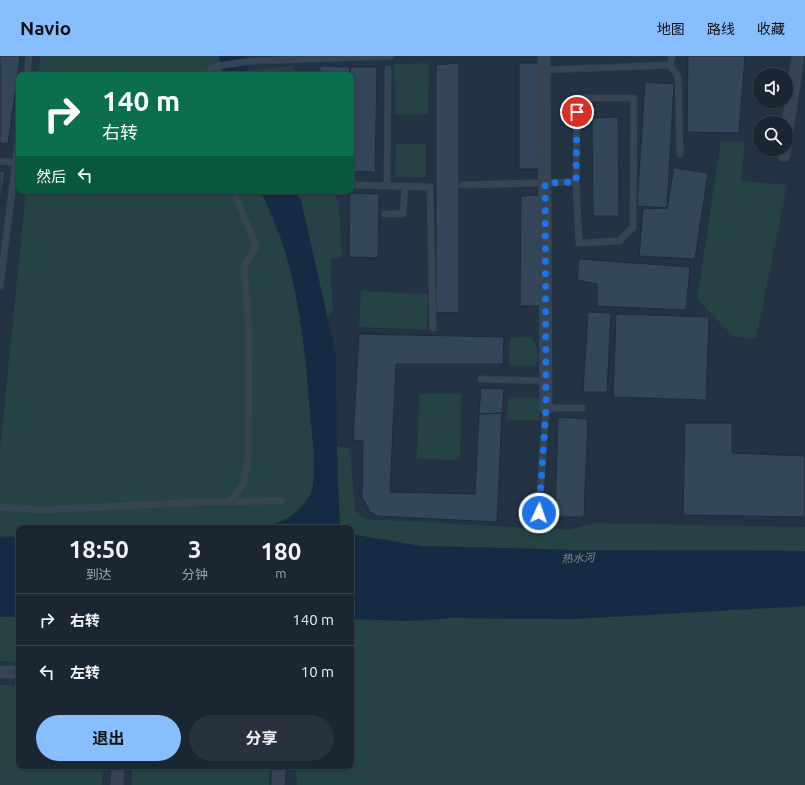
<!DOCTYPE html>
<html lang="zh">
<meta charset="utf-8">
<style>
:root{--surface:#1a2632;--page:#27323e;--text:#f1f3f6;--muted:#9fa5ac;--line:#38434d;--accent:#87beff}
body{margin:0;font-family:Ubuntu,"Noto Sans SC",sans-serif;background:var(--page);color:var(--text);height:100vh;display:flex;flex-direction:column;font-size:15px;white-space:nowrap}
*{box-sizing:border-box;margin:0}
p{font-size:13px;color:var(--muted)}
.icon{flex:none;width:22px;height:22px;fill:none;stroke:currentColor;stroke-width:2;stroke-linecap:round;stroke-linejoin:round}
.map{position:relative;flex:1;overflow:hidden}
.sheet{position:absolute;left:16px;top:469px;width:338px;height:244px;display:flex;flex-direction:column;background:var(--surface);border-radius:8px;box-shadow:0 1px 3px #0004,0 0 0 1px var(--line)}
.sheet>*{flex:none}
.guide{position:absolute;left:16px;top:16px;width:338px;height:122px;border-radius:8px;box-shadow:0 1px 3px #0004,0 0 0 1px var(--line);background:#0b6e4f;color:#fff;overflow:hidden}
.controls{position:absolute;left:753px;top:12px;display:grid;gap:8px}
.controls a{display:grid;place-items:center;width:40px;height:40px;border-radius:50%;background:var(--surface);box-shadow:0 1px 3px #0004,0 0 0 1px var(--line);font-size:20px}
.pin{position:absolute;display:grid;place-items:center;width:34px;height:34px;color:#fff;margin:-17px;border:2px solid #fff;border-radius:50%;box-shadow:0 1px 4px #0007}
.me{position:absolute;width:44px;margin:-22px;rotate:3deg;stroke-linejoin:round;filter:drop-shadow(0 0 3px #0008)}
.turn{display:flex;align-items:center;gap:14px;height:84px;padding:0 20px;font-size:18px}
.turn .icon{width:52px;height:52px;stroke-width:2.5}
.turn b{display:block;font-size:28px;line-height:34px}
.then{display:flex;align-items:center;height:38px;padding:0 20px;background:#0003;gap:8px;font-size:15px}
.eta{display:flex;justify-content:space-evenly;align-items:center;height:68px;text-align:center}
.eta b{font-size:24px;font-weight:700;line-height:28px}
.action{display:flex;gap:8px;margin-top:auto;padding:8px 20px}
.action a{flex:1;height:46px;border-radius:24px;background:var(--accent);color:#111;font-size:16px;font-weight:700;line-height:46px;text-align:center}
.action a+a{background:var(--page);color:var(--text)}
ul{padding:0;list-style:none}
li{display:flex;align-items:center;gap:12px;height:52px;padding:0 20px;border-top:1px solid var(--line)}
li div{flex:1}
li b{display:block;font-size:15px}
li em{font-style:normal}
header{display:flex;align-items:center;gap:24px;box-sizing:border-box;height:56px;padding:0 20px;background:var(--accent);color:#111}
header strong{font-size:19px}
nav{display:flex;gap:22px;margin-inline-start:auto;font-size:14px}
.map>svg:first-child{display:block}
</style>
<header>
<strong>Navio</strong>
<nav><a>地图</a><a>路线</a><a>收藏</a></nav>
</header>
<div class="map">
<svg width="805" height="729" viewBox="0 0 805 729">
<rect width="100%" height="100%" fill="#233343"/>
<path fill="#254344" d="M41 0H219L223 19H37Z
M429 7 428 58 395 59 394 8Z
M292 10 295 16 289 19H249L248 14Z
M721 85 745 86 741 125 787 129 756 283 734 281 697 243Z
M396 88H426V121L395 120Z
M26 135H261C275 167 287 198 295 232 302 260 321 417 311 437 310 440 306 444 304 446 290 464 282 466 261 472H19V480H0V393Z
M296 135H312L335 139 339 148 342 201 330 203 333 253 328 263 301 145Z
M361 235 428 238 427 274 359 271Z
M532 281C538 289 540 302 534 310L509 309 510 282Z
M419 338H462L460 404 417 403Z
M508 341 540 342V364H507Z
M337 390 350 393 355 454 365 463 568 474 594 467 805 471V495L573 494 421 490 353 480 351 478V472L340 471Z
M805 550V729H297L296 710H351V563L408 565 452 562 573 563Z
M0 561H19V605H0Z
M0 629H19V710H103L102 729H0Z
M132 710H269V729H132Z"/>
<path fill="#142b43" d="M219 0H245L249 19H223Z
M261 135H296L301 145 336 300 337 422 340 471 342 472H261C282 466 302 459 311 437 317 424 313 384 311 368 306 306 301 244 282 185 277 168 268 151 261 135Z
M351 478 421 490 573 494 805 495V550L573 563 452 562 408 565 351 563Z
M19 481V561H0V482Z"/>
<path fill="#34475a" stroke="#1e2c3a" d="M0 0H20L8 88 0 87Z
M688 0H745L739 77 687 76Z
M459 7V257L436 256V9Z
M519 7H539L541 113H519Z
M320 10 350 11V19H320Z
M350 11H377L375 116 351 115Z
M645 26 674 28 667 152 637 150Z
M618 61 619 160H593L592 62Z
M674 112 708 117 695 203 639 200 643 153 667 152Z
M0 115 5 116 0 150Z
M350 137 379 138 378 202 349 201Z
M540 139V250H520L521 140Z
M579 203 690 211 686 254 597 250V228L577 224Z
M588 256 611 257 607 336H583Z
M616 258 709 261 706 344 613 341Z
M359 278 504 281 503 308H396L390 436 475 438 479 358 502 357 497 466 377 460 370 456 362 441 363 385 353 384Z
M481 332 504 333 502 357 479 358Z
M558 361 588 363 584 461H555Z
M685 367H732V397L805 400V461L683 459Z"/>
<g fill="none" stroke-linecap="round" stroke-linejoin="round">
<path stroke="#374553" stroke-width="7" d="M670 9 678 20 680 98
M544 14 670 9 672 0
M27 19 29 0
M207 19 212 12 216 10 251 5 391 0
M577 42H634L633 171 619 185 579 187 576 126Z
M0 105 15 107
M351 129 430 131 433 272
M462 129 576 126
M387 130 388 13
M385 158H403L405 131
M0 230 19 79
M481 323 546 325
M230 446 243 428 248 404 249 278 244 209 256 191 234 135
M0 451 41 454 202 446 281 445
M539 457 546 352H582"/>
<path stroke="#374553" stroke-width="13" d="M544 0 546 352
M786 82 798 0
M784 99 785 93
M0 616H19
M117 729 118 710
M278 729 279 710"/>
</g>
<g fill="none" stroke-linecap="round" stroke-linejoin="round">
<path stroke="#1a73e8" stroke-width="7" stroke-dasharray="0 12.6" d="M539 457 546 352 545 127 576 126 577 56"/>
</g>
<g text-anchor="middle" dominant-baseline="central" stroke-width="4" stroke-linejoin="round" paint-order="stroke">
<g font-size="11" font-style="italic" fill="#6a8caf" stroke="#1c2a38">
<text transform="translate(578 502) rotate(-3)">热水河</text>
</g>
</g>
</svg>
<div class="controls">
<a><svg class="icon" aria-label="sound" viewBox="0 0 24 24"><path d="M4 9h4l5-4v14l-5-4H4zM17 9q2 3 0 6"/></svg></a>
<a><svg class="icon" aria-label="search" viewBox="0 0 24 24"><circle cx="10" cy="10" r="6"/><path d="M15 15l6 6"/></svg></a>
</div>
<div class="pin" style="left:577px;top:56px;background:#d93025"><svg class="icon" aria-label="arrive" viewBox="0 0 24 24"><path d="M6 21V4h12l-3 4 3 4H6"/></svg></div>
<svg class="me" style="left:539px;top:457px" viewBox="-20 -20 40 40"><circle r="17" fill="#1a73e8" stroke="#fff" stroke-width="3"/><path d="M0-11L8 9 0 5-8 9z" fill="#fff"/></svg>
<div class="guide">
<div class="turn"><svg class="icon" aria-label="right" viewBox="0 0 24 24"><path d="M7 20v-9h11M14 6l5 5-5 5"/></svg><div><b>140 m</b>右转</div></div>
<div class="then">然后<svg class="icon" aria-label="left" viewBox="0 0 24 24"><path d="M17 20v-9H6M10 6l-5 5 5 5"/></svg></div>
</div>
<section class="sheet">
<div class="eta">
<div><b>18:50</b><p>到达</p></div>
<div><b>3</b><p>分钟</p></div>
<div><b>180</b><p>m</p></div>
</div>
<ul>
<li><svg class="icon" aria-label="right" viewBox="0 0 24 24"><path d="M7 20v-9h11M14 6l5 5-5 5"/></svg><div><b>右转</b></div><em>140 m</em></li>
<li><svg class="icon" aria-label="left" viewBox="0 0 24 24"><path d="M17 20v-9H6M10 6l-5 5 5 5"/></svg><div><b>左转</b></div><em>10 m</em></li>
</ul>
<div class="action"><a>退出</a><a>分享</a></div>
</section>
</div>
